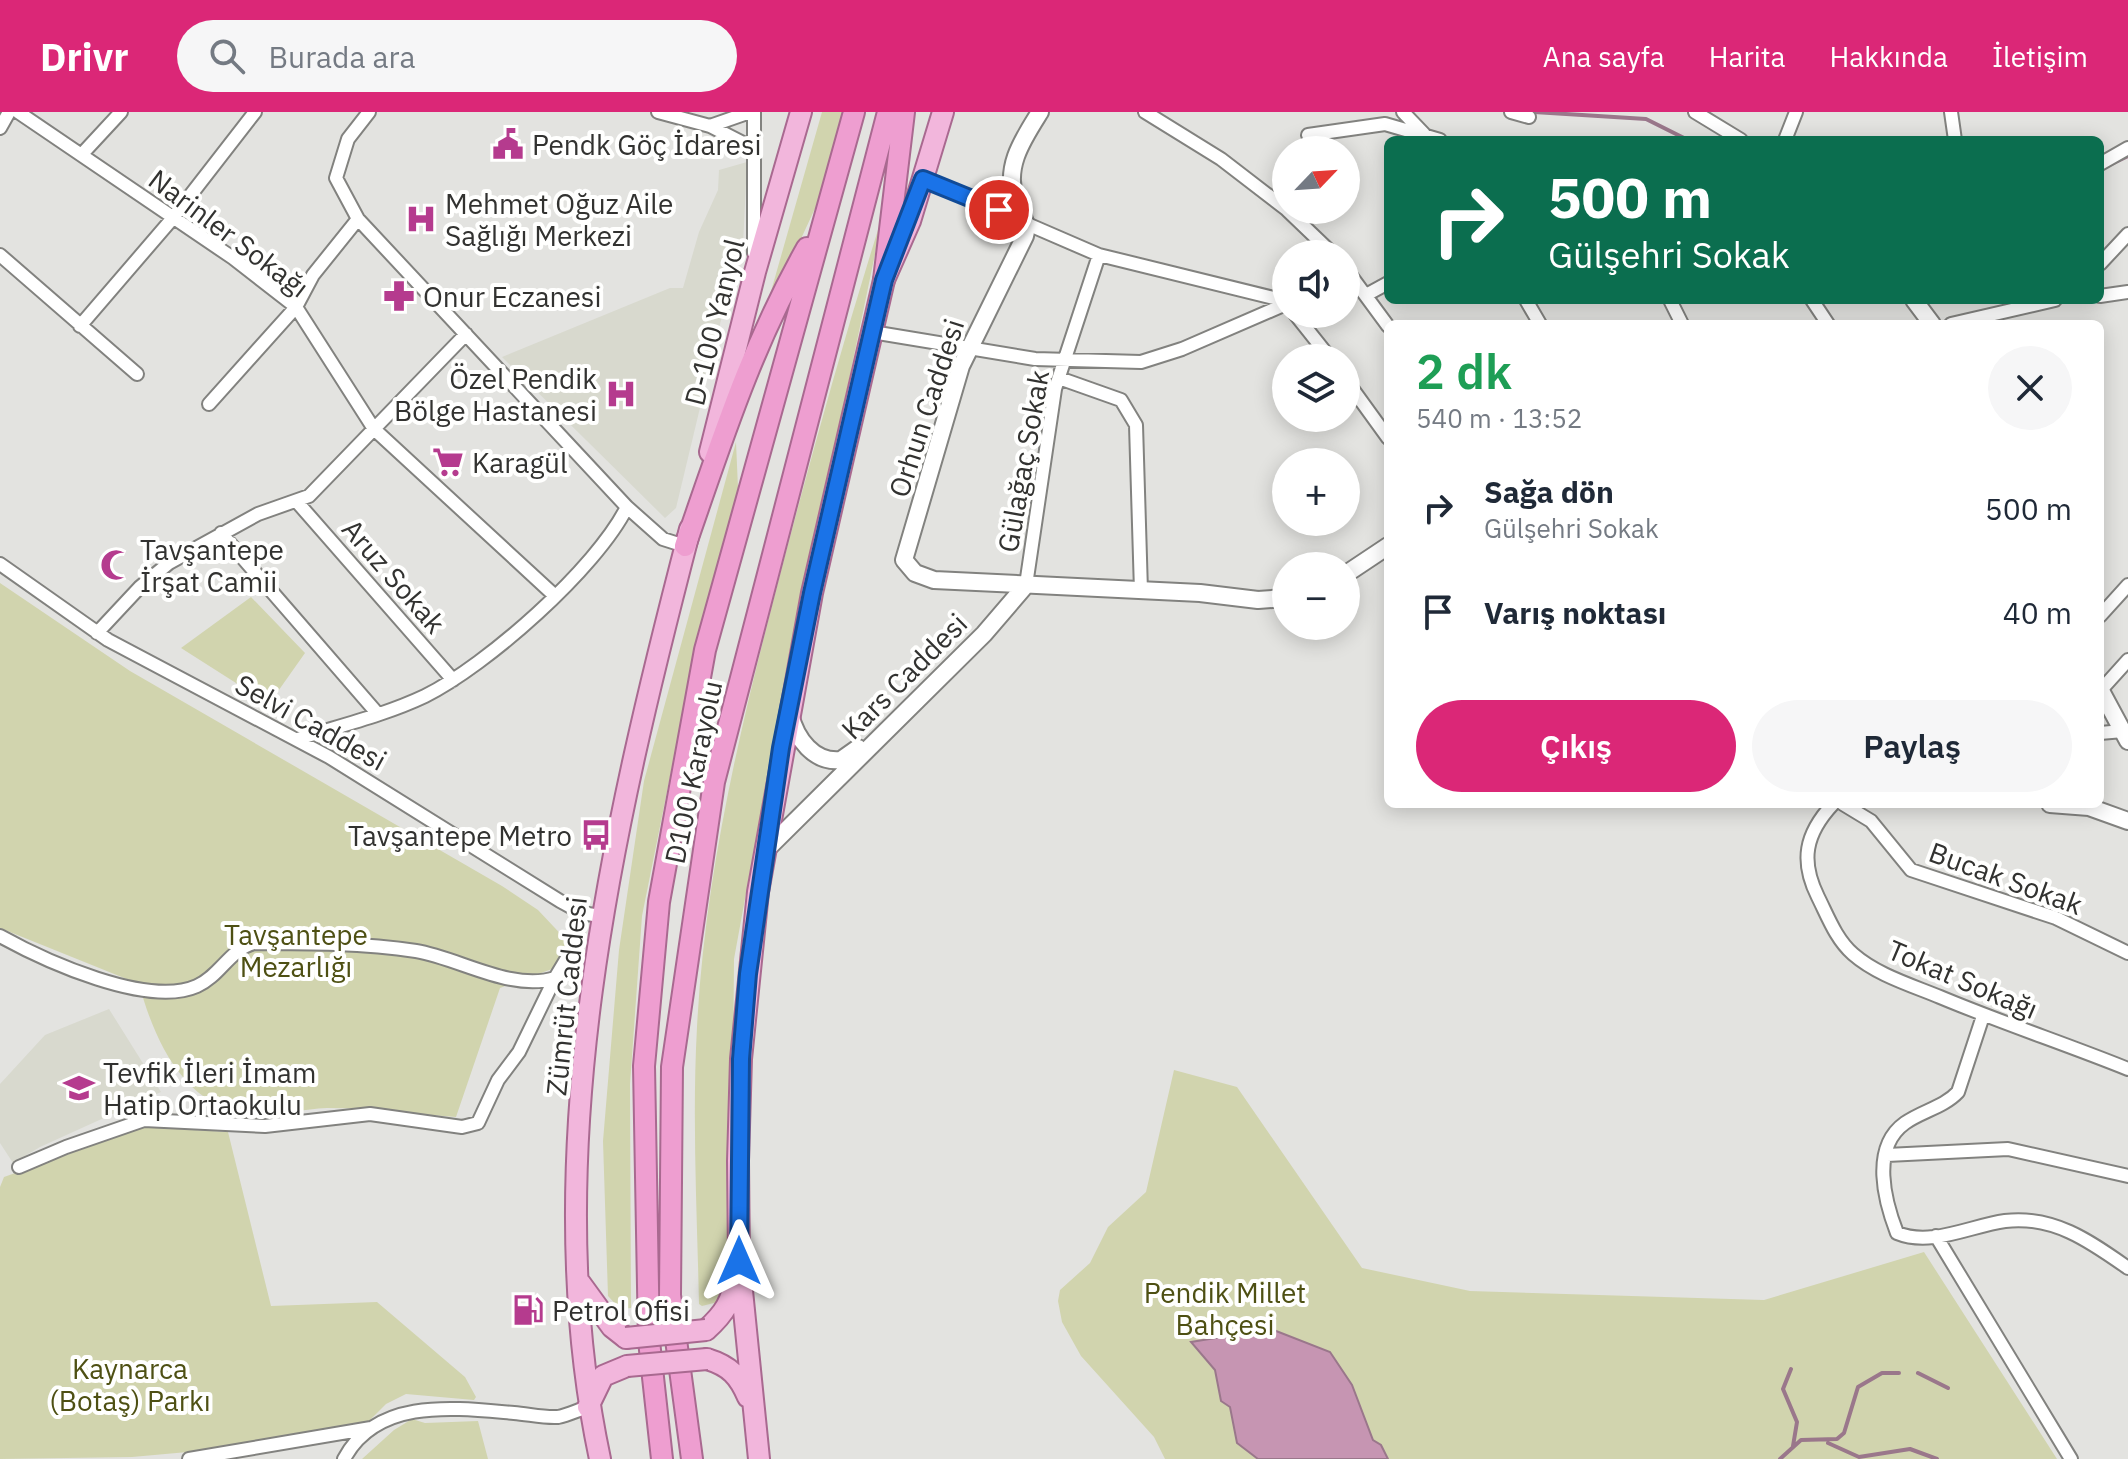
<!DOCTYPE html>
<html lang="tr">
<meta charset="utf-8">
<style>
:root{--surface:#fff;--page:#f6f6f7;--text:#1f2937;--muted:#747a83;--accent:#db2777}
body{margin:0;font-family:"IBM Plex Sans",sans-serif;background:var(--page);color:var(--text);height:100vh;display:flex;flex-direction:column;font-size:30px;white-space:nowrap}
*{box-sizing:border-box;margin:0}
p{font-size:26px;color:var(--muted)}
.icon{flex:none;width:44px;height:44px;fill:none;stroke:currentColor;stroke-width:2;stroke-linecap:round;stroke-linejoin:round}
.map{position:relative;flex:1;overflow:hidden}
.side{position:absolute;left:1384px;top:208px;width:720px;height:488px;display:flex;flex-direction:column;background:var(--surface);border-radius:12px;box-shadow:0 4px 20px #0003}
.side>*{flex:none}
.top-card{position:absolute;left:1384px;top:24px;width:720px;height:168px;border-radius:12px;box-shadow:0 4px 20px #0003;background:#0b6e4f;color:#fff;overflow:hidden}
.needle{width:52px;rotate:65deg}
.tools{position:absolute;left:1272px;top:24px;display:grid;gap:16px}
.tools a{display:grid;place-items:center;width:88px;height:88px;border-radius:50%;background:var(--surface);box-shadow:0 4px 20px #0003;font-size:40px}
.pin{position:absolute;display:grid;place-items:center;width:68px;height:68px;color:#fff;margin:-34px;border:4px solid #fff;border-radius:50%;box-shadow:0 2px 8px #0007}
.me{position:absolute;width:88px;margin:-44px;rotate:0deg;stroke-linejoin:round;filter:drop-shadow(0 0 6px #0008)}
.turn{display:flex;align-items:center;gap:28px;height:168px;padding:0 32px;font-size:36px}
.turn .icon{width:104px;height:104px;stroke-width:2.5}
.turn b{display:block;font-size:56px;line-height:68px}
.round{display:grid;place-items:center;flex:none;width:84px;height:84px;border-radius:42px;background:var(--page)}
.summary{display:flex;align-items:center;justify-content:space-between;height:136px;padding:0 32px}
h1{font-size:48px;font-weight:600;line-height:60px;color:#1e9e55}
.primary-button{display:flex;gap:16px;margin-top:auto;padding:16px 32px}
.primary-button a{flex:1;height:92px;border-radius:48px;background:var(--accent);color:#fff;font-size:32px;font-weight:600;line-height:92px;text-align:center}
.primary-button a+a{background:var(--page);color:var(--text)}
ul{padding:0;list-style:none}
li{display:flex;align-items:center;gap:24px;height:104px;padding:0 32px}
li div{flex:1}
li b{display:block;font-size:30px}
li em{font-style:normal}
header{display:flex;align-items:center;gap:48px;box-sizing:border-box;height:112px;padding:0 40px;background:var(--accent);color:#fff}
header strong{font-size:38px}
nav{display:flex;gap:44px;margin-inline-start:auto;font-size:28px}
.search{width:560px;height:72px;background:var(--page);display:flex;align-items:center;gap:20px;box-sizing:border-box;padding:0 28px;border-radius:44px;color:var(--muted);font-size:30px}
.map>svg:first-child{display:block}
</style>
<header>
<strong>Drivr</strong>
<div class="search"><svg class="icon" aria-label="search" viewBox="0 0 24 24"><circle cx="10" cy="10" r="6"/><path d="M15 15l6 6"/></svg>Burada ara</div>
<nav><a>Ana sayfa</a><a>Harita</a><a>Hakkında</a><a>İletişim</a></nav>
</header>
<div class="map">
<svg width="2128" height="1347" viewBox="0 0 2128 1347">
<rect width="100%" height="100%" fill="#e3e3e0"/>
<path fill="#d8d9ce" d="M747 50 743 133 727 183 676 396 665 406 502 245 670 176H683L699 120 718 78 719 58Z
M109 897 161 980 40 1035 13 1051 0 1031V972L45 923Z"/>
<path fill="#d1d4ae" d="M822 0H847L824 77 762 211Z
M884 99 774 628 734 847 731 1164 722 1189 702 1194 699 1192C697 1100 692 1007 697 915 705 760 742 608 781 459 813 338 846 218 884 99Z
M736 330 738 376 691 560 642 804 630 972 631 1196 620 1197 608 1184 603 1029 619 838 644 669Z
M0 471 130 559 502 774 538 798 570 832 552 857 500 876 456 1005C414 1002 370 996 327 996 300 997 274 1005 247 1002 183 993 154 927 139 872L0 816Z
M251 485 305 541 269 592 181 536Z
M1174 958 1237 975 1362 1156 1470 1179 1764 1188 1924 1140 2057 1347H1165L1154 1325 1081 1244 1062 1210 1058 1189 1060 1178 1090 1151 1108 1115 1146 1080Z
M145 1015 228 1020 271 1194 377 1190 465 1265 476 1285 474 1288 406 1282 386 1292 367 1311 221 1337 132 1345 0 1347V1075L4 1065Z
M412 1307 425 1311 478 1309 488 1347H362L394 1318Z"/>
<path fill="#c695b2" stroke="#9a778b" stroke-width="2" d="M1271 1217 1330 1240 1352 1273 1373 1328 1381 1333 1388 1347H1258L1237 1331 1230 1295 1221 1289 1215 1258 1191 1230Z"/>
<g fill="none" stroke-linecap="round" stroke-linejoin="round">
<path stroke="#9a778b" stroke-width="4" d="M1534 0 1646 7 1688 28
M2105 55 2128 44
M1791 1257 1783 1277 1797 1310 1793 1334
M1918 1261 1948 1276
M1828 1331 1859 1345 1910 1337 1937 1347
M1780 1347 1801 1328 1837 1327 1844 1321 1858 1275 1882 1261H1899"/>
<defs>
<path id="minor" d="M18 0 233 146 296 195 374 317 554 483
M369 0 348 27 336 66 358 107 627 395 663 427 685 434
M658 0 710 14 753 36
M1145 0 1221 47 1286 97
M1403 0 1424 22
M1511 0 1529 5
M1695 0 1741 28
M1951 0 1955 28
M710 14 750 0
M0 16 9 0
M1308 23 1385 12 1440 28
M1785 28 1796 0
M83 41 121 0
M2100 52 2128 36
M923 67 1099 143 1286 189
M1287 98 1333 142
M754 141V0
M0 143 137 262
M2100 152 2128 122
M1346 157 1388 214
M1366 183 1388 171
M2100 184 2128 180
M1526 188 1540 212
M1670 188 1682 212
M1812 188 1828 212
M1295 202 1330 246
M1951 212 2055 188
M80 214 172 107 255 0
M872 220 1035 247 1141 250 1182 237 1286 192
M1059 266 1121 288 1136 313 1141 479
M1346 268 1388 326
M209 292 296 195 313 163 358 107
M298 391 453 568
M221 421 377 601
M0 452 108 528 329 645 560 789 582 801 600 804
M1026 473 1055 277 1099 143
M2100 504 2128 473
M97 521 140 475 169 451 258 402 309 384 466 222
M2101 578 2128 548
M2100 621 2123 619
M298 627C339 614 385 603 425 584 487 553 596 457 627 395
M1833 692C1805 722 1800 749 1818 785 1828 805 1836 827 1853 842 1877 863 1911 873 1940 885 2002 911 2066 932 2128 957
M1843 692 1871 709 1911 758 2056 806 2128 841
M0 824C45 849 148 896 197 874 221 863 229 838 254 831 308 831 363 831 416 839 459 846 512 880 555 866L573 836 582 801
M1983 904 1958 980C1944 995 1922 999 1905 1011 1870 1036 1885 1090 1897 1121 1931 1135 1970 1114 2005 1109 2054 1103 2091 1130 2128 1156
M1887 1043 2008 1037 2128 1064
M19 1055 66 1035 144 1008 265 1014 370 1002 462 1015 478 1011 498 968 519 940 555 866
M1936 1124 2071 1347
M189 1347 371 1316
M344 1347C377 1285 456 1296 514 1301 528 1302 544 1306 558 1305 568 1303 578 1298 588 1295"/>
<path id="tertiary" d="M1040 0C1023 27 1003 56 1016 89 1020 101 1029 111 1025 124L961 254 904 448 915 461 934 468 1200 481 1258 488 1286 486
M1914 188 1932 212
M1346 462 1388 434
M2100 577 2128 629
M790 602C796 627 814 651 841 648L858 636
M2050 692 2089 695 2128 709
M765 739 984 522 1026 473"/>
<path id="primary" d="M710 340 755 160 801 0
M580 1171 612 1215 626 1226
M706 1218C725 1201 732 1189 736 1164
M707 1247C730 1254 739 1264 748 1285
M588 1295 603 1264 627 1254
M600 1347C535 1043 613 713 690 417
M759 1347 739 1149 738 1049 741 947 758 780 812 481 872 220 884 168 910 109 943 0"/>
<path id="trunk" d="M884 168 904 0
M685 434C722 328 751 235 807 136
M662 1347 649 1229 644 954 659 790 705 538 854 0
M692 1347 670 1183 672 955 714 670 888 0"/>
</defs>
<use href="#minor" stroke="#82827f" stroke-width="16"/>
<use href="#tertiary" stroke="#82827f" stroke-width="20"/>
<use href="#primary" stroke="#a96990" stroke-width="24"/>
<use href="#trunk" stroke="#a96990" stroke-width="24"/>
<use href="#minor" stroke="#fff" stroke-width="12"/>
<use href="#tertiary" stroke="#fff" stroke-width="16"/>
<use href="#primary" stroke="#f2b6dc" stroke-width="20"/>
<use href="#trunk" stroke="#ee9ed0" stroke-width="20"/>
<defs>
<path id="primary-bridge" d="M626 1226 706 1218
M627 1254 707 1247"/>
</defs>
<use href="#primary-bridge" stroke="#a96990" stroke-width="24" stroke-linecap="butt"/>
<use href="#primary-bridge" stroke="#f2b6dc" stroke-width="20"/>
</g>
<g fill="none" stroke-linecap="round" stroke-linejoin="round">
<defs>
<path id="route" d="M739 1149 741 947 748 862 781 636 812 481 884 168 923 67 999 98"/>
</defs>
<use href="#route" stroke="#114b97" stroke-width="20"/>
<use href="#route" stroke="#1a73e8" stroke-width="14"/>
</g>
<defs>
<symbol id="civic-bare" viewBox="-9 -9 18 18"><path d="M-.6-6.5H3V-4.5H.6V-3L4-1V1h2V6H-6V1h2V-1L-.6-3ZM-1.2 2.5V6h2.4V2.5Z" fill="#b53b8e" stroke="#fffffe" stroke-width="2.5" paint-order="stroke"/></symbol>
<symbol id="hospital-bare" viewBox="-9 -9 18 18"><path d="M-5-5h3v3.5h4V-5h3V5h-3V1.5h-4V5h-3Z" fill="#b53b8e" stroke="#fffffe" stroke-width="2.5" paint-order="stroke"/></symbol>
<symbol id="pharmacy-bare" viewBox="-9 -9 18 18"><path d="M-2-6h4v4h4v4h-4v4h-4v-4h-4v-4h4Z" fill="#b53b8e" stroke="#fffffe" stroke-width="2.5" paint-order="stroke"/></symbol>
<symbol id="supermarket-bare" viewBox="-9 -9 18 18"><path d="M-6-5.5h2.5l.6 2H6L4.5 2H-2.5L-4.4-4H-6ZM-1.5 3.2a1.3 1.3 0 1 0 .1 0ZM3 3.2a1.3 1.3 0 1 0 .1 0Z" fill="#b53b8e" stroke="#fffffe" stroke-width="2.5" paint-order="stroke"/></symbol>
<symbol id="mosque-bare" viewBox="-9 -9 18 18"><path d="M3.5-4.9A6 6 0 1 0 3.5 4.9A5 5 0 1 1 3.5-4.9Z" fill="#b53b8e" stroke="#fffffe" stroke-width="2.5" paint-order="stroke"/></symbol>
<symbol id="bus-bare" viewBox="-9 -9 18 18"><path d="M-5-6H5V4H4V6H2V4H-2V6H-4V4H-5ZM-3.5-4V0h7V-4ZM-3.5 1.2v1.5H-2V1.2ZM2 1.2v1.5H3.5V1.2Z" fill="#b53b8e" stroke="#fffffe" stroke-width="2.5" paint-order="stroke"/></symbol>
<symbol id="school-bare" viewBox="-9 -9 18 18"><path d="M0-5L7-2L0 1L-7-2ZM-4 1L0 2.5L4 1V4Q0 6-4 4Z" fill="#b53b8e" stroke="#fffffe" stroke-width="2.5" paint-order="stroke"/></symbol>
<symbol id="fuel-bare" viewBox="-9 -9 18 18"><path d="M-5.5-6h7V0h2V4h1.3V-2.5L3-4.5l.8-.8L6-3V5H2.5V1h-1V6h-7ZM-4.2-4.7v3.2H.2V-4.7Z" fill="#b53b8e" stroke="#fffffe" stroke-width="2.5" paint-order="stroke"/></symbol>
</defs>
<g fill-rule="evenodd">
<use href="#civic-bare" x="486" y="10" width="44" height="44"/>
<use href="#hospital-bare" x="399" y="85" width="44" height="44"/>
<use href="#pharmacy-bare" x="377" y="162" width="44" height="44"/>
<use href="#hospital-bare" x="599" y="260" width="44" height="44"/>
<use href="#supermarket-bare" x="426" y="328" width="44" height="44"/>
<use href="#mosque-bare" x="94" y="431" width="44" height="44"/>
<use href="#bus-bare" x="574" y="701" width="44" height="44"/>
<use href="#school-bare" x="57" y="954" width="44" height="44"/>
<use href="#fuel-bare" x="506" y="1176" width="44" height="44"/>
</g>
<g text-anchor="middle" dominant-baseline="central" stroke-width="8" stroke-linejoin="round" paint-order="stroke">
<g font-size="28" fill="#323230" stroke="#fffffe" text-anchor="start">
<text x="532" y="32">Pendk Göç İdaresi</text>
<text x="445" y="91">Mehmet Oğuz Aile<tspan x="445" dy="32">Sağlığı Merkezi</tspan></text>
<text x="423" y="184">Onur Eczanesi</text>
<text x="597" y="266" text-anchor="end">Özel Pendik<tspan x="597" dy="32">Bölge Hastanesi</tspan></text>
<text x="472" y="350">Karagül</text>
<text x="140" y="437">Tavşantepe<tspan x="140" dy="32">İrşat Camii</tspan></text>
<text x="572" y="723" text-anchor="end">Tavşantepe Metro</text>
<text x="103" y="960">Tevfik İleri İmam<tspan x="103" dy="32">Hatip Ortaokulu</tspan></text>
<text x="552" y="1198">Petrol Ofisi</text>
</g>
<g font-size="28" fill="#323230" stroke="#fffffe">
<text transform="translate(229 121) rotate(37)">Narinler Sokağı</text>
<text transform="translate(714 210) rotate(-76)">D-100 Yanyol</text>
<text transform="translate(926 296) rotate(-72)">Orhun Caddesi</text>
<text transform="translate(1023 349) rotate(-80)">Gülağaç Sokak</text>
<text transform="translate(394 464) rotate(49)">Aruz Sokak</text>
<text transform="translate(904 564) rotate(-45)">Kars Caddesi</text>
<text transform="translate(311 610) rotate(29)">Selvi Caddesi</text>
<text transform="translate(693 660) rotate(-78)">D100 Karayolu</text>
<text transform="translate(2006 766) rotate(20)">Bucak Sokak</text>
<text transform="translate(1963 867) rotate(23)">Tokat Sokağı</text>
<text transform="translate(566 884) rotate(-84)">Zümrüt Caddesi</text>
</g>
<g font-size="28" fill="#4e5013" stroke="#fffffe">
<text x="296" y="822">Tavşantepe<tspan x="296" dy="32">Mezarlığı</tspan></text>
<text x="1225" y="1180">Pendik Millet<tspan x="1225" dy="32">Bahçesi</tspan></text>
<text x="130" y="1256">Kaynarca<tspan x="130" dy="32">(Botaş) Parkı</tspan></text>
</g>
</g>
</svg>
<div class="tools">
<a><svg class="needle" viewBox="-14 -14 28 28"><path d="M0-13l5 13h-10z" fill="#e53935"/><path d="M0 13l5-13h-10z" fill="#747a83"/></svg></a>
<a><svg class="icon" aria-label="sound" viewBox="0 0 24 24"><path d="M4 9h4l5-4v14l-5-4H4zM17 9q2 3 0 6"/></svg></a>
<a><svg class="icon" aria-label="layers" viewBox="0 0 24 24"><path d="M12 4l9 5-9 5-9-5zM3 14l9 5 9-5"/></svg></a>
<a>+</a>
<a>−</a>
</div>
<div class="pin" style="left:999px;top:98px;background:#d93025"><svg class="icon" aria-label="arrive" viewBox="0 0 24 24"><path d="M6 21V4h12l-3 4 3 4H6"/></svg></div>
<svg class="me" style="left:739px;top:1149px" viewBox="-20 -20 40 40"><path d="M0-17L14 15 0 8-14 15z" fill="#1a73e8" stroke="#fff" stroke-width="4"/></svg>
<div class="top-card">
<div class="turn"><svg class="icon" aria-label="right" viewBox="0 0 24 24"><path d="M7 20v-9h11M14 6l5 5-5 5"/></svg><div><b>500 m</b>Gülşehri Sokak</div></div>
</div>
<section class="side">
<div class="summary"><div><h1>2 dk</h1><p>540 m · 13:52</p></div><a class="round"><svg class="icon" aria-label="close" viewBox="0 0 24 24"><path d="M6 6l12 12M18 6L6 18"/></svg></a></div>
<ul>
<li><svg class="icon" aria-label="right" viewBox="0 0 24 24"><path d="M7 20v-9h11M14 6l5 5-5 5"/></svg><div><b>Sağa dön</b><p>Gülşehri Sokak</p></div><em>500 m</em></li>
<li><svg class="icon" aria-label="arrive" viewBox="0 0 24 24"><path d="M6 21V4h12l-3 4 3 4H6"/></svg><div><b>Varış noktası</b></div><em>40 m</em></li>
</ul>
<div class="primary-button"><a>Çıkış</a><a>Paylaş</a></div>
</section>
</div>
